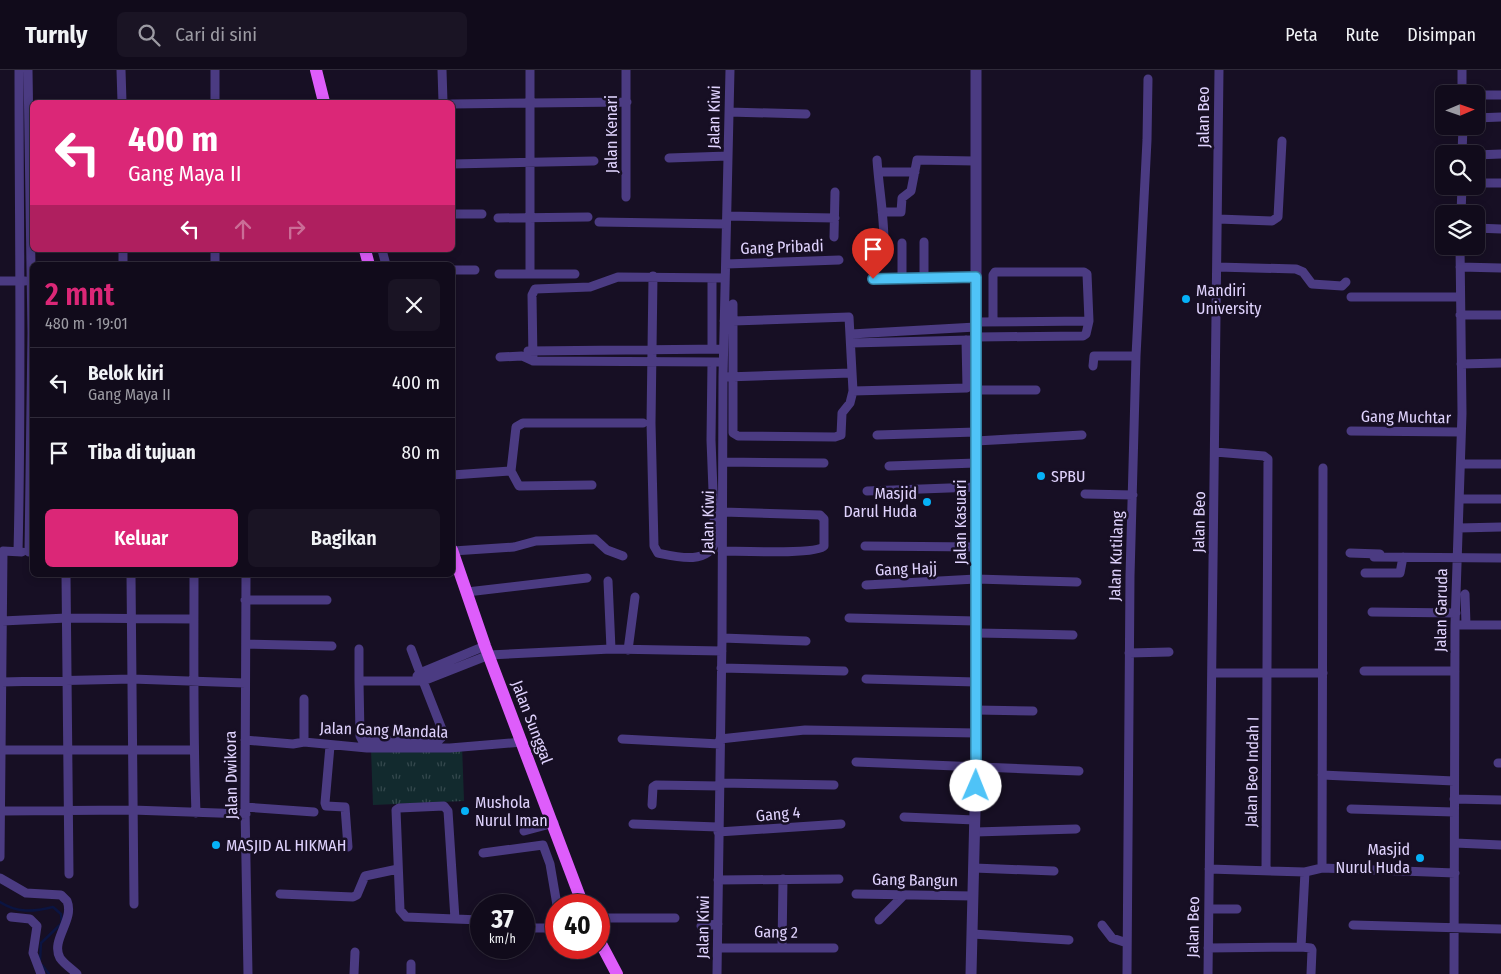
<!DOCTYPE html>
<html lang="id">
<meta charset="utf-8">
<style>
:root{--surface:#110b1b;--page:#1a1424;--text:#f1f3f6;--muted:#9c9ba3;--line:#302b3a;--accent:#db2777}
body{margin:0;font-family:"Fira Sans Condensed",sans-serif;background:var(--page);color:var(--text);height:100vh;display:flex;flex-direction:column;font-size:19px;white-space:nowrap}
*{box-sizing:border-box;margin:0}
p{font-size:16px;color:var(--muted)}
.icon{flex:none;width:28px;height:28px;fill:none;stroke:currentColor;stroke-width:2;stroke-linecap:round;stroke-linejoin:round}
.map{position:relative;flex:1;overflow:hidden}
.sheet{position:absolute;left:30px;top:192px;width:425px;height:315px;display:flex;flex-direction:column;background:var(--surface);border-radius:8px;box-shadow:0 2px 8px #0003,0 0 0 1px var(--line)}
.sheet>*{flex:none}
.hud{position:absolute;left:30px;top:30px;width:425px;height:152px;border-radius:8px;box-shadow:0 2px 8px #0003,0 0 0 1px var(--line);background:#db2777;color:#fff;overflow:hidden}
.needle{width:32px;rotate:88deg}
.buttons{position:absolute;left:1435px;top:15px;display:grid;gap:10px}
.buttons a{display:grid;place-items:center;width:50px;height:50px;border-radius:8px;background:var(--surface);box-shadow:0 2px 8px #0003,0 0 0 1px var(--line);font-size:25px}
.speed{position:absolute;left:470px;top:824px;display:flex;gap:10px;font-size:25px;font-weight:700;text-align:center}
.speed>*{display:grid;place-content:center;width:65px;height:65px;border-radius:50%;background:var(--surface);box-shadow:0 2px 8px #0003,0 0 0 1px var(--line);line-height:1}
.speed small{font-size:12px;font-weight:400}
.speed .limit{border:8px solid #d22;background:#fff;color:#111}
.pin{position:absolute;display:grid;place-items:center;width:42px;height:42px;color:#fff;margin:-51px -21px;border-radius:50% 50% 50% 0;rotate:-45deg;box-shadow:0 0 5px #0007}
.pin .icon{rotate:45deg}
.me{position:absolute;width:55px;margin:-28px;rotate:1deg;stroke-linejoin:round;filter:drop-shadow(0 0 4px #0008)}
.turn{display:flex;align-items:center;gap:18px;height:105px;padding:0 15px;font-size:22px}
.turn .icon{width:65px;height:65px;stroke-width:2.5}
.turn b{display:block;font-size:35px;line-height:42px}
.lanes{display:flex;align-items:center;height:48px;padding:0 15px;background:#0003;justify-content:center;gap:25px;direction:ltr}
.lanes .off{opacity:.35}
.round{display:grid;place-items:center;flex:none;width:52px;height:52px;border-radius:8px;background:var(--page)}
.summary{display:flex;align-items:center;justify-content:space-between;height:85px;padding:0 15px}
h1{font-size:30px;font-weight:600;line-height:38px;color:var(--accent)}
.primary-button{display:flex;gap:10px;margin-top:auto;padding:10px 15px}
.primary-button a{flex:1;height:58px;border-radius:8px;background:var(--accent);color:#fff;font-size:20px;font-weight:600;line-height:58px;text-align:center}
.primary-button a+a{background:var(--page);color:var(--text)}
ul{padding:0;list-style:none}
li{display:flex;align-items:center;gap:15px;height:70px;padding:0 15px;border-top:1px solid var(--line)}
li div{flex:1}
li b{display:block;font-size:19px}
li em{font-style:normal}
header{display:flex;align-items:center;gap:30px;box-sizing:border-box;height:70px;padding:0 25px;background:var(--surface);border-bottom:1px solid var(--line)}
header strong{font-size:24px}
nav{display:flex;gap:28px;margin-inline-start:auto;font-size:18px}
.search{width:350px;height:45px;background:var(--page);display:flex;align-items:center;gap:12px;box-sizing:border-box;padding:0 18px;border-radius:8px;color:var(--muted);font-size:19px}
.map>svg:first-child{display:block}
</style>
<header>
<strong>Turnly</strong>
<div class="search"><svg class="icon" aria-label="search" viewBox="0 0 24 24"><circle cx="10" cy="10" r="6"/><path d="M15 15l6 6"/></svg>Cari di sini</div>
<nav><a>Peta</a><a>Rute</a><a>Disimpan</a></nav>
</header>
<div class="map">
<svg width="1501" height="904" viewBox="0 0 1501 904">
<defs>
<pattern id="grass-tufts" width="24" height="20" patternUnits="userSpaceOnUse" patternTransform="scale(1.25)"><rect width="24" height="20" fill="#122a2e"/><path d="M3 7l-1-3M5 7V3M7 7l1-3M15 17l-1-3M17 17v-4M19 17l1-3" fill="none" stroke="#34484d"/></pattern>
</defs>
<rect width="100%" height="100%" fill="#170f24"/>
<path fill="url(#grass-tufts)" d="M462 675 464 731 373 735 371 679Z"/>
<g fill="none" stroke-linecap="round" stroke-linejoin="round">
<path stroke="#0b1441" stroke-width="2.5" d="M0 832C17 843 33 842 53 837L61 844 62 853 41 873 40 890
M42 895 49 904"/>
<path stroke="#4b3b82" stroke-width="9" d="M28 0 32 263 29 482
M121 0 122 32
M442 0 443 32
M1462 0V24
M1476 25H1501
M215 32V0
M452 34 627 32
M729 42 806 44
M1476 48 1501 47
M1462 84 1463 56
M1476 85 1501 84
M669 88 728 86
M452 94 594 91
M878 102H915
M1476 113H1501
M626 127V0
M882 142H901L902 128 911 121 917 90 975 91
M452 144H482
M1461 144 1462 116
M727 146 835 148
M498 148 588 147
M1218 149 1272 151 1278 147 1282 71
M599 152 726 154
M1476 158 1501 159
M834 167 835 122
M902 173V208
M123 180V195
M382 180 386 195
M862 185 884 180C885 150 879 120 877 90
M726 194 839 190
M215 195V180
M1217 197 1296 199 1303 202 1312 214 1342 216 1346 212
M1460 197 1501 198
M452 200H475
M499 204H575
M530 204V0
M653 206 651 353 654 476 658 483C677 487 709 495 715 471L711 370 712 292
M924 207V172
M873 209 975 207
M0 211H25
M1351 227H1459
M1460 245H1501
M724 251H733L849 247 853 321 850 333 842 343 841 365 835 367 738 366 733 363V234
M976 252 1089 251
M851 264 976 257
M976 267 1083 266 1086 264 1089 251 1087 204 1084 202H995L993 205V251
M851 273 970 270
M712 279V208
M528 281 723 279
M500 287 522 286 533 291 718 292
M533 291 532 225 535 219 590 217 618 207 725 208
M1461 294 1501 293
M1093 296 1094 286H1136
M726 307 851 303
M976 320H1036
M853 321 967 318 966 270
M1351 361 1461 362
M877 365 976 362
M976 371 1082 365
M1215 382 1264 386 1268 389 1266 801
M723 392 824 393
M1461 394H1501
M889 396 976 393
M511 401 519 416 592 415
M452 405 511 401 516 357 523 353H643
M867 421 976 417
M1085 424 1133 425
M1460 429H1501
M1459 458 1501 457
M865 476 977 477
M453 481 514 477 536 471 595 469 607 480 623 486
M722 481C738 481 817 485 824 476V449L820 445 723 442
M18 482C22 321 19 161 19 0
M1350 483 1380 484
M1374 487 1501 488
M1365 503H1400L1403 487
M66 505 69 804
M131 505 134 834
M194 505C194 584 193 664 196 743
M246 505 245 737 248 904
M608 511 611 579
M866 515 976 509 1077 512
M467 522 587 508
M1465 524 1466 555
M245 530H327
M1372 542 1456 543
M849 548 976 551
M2 551 67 548 194 549
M1455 555H1501
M977 563 1073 565
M722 568 806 571
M246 574 332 576
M359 579V611
M411 579 423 611 443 662 442 667 438 671 362 670 360 666 359 611H423L489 585 611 579 722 581
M628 580 635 527
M1129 583 1169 582
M721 598 844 601
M1364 601H1455
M1212 603H1323
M417 606 420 603 485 576
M866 609 976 612
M1 612 132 609 245 613
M304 629V672
M976 640 1033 641
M622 669 720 674
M720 669 805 660 976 663
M245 670 293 674 304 672 367 678H450L523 672
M330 676 325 733 326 736 345 737 348 777
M0 680H193
M856 692 1079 701
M1498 693H1501
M1322 705 1454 711
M720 713 834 715
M1454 729 1501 730
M652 735 653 717 656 715 720 716
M444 736 448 741 455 849 406 847 400 840 396 740 399 738Z
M245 737 314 742
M1351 739 1454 742
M2 741 132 740 246 744
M904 747 975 750
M633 754 718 757
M524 761 554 753
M718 762 841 754
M975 762 1076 759
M1455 773 1501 775
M483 783 543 775 550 794 557 835
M0 787 3 481 22 482
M974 798 1054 801
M1322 798 1323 398
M1209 799 1305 802 1322 798 1455 803
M1305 802 1301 877 1311 878 1312 880 1311 904
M0 808 26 823 61 825 67 831C75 850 50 870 60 888 64 894 72 899 77 904
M718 810 839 809
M280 824 353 827 357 825 365 806 398 799
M856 824 973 826
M1209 839H1237
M11 847 30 849 37 856 33 883 41 904
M599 848H675
M455 849 481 850
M879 850 904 825
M1102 855 1112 868 1127 873
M1353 855 1501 859
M701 856 718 854
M524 858H556
M972 864 1069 870
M782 877 783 809
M718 878H834
M1208 878 1301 877
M411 894V904
M354 904 355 882
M717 904 722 568 723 307 730 0
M1127 904 1130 506 1136 286 1147 70 1148 9
M1208 904 1219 0
M1454 904 1455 555 1462 343 1460 176"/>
<path stroke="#4b3b82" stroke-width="11" d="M971 904 976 699V0"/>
<path stroke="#de5dfb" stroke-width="12" d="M316 0 324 32
M365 180 369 195
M452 480 485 576 583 835
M599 870 617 904"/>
</g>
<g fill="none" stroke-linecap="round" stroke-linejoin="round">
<defs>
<path id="route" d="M873 209 976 207V716"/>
</defs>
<use href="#route" stroke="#337fa1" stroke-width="12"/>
<use href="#route" stroke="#4fc3f7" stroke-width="9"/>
</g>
<g fill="#06b1f7" stroke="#170f24" stroke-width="2">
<circle cx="1186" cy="229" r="5"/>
<circle cx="1041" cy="406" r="5"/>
<circle cx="927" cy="432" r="5"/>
<circle cx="465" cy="741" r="5"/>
<circle cx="216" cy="775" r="5"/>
<circle cx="1420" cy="788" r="5"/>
</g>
<g text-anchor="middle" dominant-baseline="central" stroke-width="5" stroke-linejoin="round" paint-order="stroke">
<g font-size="16" fill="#e0d3fe" stroke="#170f24">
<text transform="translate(714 47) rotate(-89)">Jalan Kiwi</text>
<text transform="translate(1203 47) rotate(-90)">Jalan Beo</text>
<text transform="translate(611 64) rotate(-90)">Jalan Kenari</text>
<text transform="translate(782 177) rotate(-2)">Gang Pribadi</text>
<text transform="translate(1406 347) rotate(1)">Gang Muchtar</text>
<text transform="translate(708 452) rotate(-89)">Jalan Kiwi</text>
<text transform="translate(960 452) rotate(-90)">Jalan Kasuari</text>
<text transform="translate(1199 452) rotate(-89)">Jalan Beo</text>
<text transform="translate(1116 486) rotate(-88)">Jalan Kutilang</text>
<text transform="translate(906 499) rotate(-2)">Gang Hajj</text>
<text transform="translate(1441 540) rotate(-89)">Jalan Garuda</text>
<text transform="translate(532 652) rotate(69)">Jalan Sunggal</text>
<text transform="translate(384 660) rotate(2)">Jalan Gang Mandala</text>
<text transform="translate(1252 702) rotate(-89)">Jalan Beo Indah I</text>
<text transform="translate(231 705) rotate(-91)">Jalan Dwikora</text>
<text transform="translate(778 744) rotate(-5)">Gang 4</text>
<text transform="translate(915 810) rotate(1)">Gang Bangun</text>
<text transform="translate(703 857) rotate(-89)">Jalan Kiwi</text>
<text transform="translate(1193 857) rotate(-89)">Jalan Beo</text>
<text transform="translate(776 862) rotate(1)">Gang 2</text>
</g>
<g font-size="16" fill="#e0d3fe" stroke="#170f24" text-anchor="start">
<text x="1196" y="220">Mandiri<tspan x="1196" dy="18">University</tspan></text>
<text x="1051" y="406">SPBU</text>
<text x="917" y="423" text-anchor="end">Masjid<tspan x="917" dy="18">Darul Huda</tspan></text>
<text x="475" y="732">Mushola<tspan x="475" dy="18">Nurul Iman</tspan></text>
<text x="226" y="775">MASJID AL HIKMAH</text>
<text x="1410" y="779" text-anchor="end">Masjid<tspan x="1410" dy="18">Nurul Huda</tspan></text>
</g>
</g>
</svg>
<div class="buttons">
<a><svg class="needle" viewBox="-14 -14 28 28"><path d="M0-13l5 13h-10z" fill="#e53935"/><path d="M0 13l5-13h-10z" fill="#9c9ba3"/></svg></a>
<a><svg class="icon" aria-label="search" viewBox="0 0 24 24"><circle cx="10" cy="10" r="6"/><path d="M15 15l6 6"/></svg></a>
<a><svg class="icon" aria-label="layers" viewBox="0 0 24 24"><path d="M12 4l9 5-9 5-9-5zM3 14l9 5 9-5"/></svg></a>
</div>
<div class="speed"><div>37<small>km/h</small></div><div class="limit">40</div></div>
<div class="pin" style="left:873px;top:209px;background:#d93025"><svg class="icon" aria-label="arrive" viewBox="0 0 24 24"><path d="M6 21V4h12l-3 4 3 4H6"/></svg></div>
<svg class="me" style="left:976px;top:716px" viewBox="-20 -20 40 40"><circle r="19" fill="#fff"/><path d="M0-13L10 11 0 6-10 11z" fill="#4fc3f7"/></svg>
<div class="hud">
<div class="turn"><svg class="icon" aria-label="left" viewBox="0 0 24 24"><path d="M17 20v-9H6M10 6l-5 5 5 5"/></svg><div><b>400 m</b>Gang Maya II</div></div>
<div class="lanes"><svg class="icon" aria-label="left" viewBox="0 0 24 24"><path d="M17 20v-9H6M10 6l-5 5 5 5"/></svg><svg class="icon off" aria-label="ahead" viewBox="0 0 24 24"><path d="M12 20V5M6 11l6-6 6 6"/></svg><svg class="icon off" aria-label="right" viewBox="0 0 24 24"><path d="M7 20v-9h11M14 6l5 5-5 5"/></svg></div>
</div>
<section class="sheet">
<div class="summary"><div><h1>2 mnt</h1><p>480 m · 19:01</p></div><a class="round"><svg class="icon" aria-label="close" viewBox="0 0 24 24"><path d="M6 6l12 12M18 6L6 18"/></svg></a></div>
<ul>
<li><svg class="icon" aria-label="left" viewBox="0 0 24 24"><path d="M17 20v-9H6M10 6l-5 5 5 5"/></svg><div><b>Belok kiri</b><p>Gang Maya II</p></div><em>400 m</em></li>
<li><svg class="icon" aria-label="arrive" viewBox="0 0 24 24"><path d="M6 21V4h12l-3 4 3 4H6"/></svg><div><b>Tiba di tujuan</b></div><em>80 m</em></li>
</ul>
<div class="primary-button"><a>Keluar</a><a>Bagikan</a></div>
</section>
</div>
